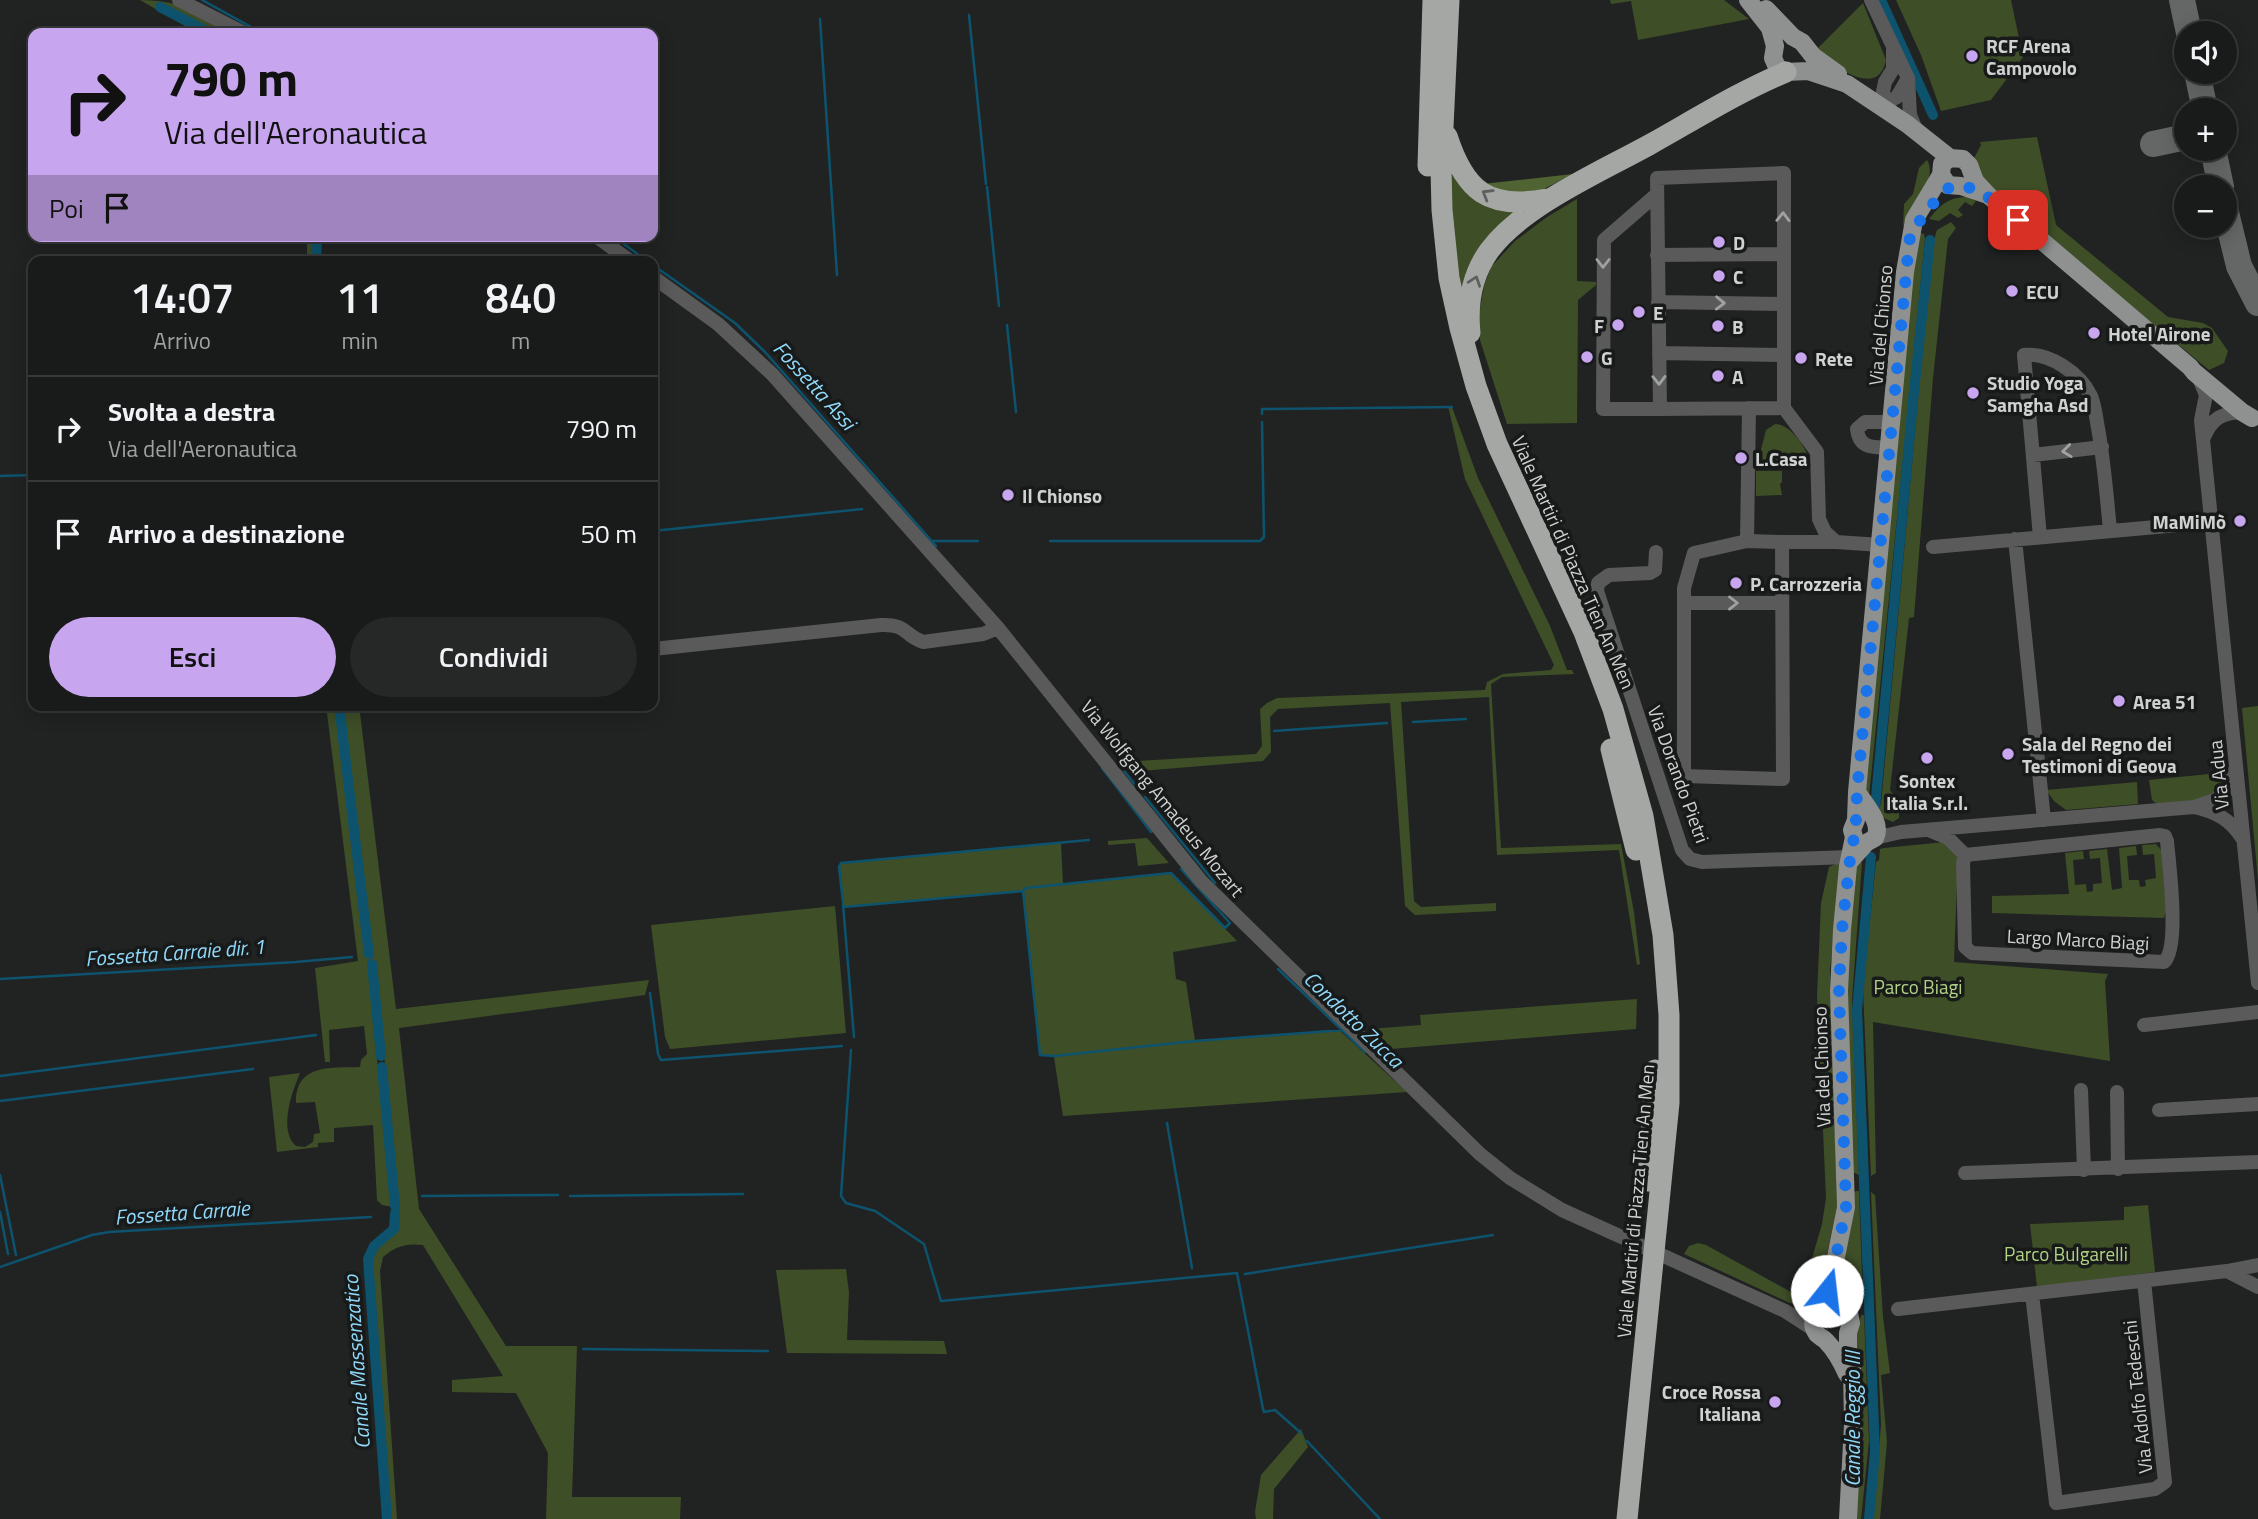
<!DOCTYPE html>
<html lang="it">
<meta charset="utf-8">
<style>
:root{--surface:#191a1a;--page:#262727;--text:#f1f3f6;--muted:#9fa1a2;--line:#373839;--accent:#c8a5ef}
body{margin:0;font-family:"Titillium Web",sans-serif;background:var(--page);color:var(--text);height:100vh;display:flex;flex-direction:column;font-size:26px;white-space:nowrap}
*{box-sizing:border-box;margin:0}
p{font-size:23px;color:var(--muted)}
.icon{flex:none;width:38px;height:38px;fill:none;stroke:currentColor;stroke-width:2;stroke-linecap:round;stroke-linejoin:round}
.map{position:relative;flex:1;overflow:hidden}
.sheet{position:absolute;left:28px;top:256px;width:630px;height:455px;display:flex;flex-direction:column;background:var(--surface);border-radius:14px;box-shadow:0 4px 18px #0003,0 0 0 2px var(--line)}
.sheet>*{flex:none}
.banner{position:absolute;left:28px;top:28px;width:630px;height:214px;border-radius:14px;box-shadow:0 4px 18px #0003,0 0 0 2px var(--line);background:#c8a5ef;color:#111;overflow:hidden}
.fabs{position:absolute;left:2174px;top:21px;display:grid;gap:14px}
.fabs a{display:grid;place-items:center;width:63px;height:63px;border-radius:50%;background:var(--surface);box-shadow:0 4px 18px #0003,0 0 0 2px var(--line);font-size:35px}
.pin{position:absolute;display:grid;place-items:center;width:60px;height:60px;color:#fff;margin:-30px;border-radius:14px;box-shadow:0 4px 10px #0006}
.me{position:absolute;width:77px;margin:-38px;rotate:16deg;stroke-linejoin:round;filter:drop-shadow(0 0 5px #0008)}
.turn{display:flex;align-items:center;gap:24px;height:147px;padding:0 21px;font-size:32px}
.turn .icon{width:91px;height:91px;stroke-width:2.5}
.turn b{display:block;font-size:49px;line-height:60px}
.then{display:flex;align-items:center;height:66px;padding:0 21px;background:#0003;gap:14px;font-size:26px}
.eta{display:flex;justify-content:space-evenly;align-items:center;height:119px;text-align:center}
.eta b{font-size:42px;font-weight:600;line-height:49px}
.primary-button{display:flex;gap:14px;margin-top:auto;padding:14px 21px}
.primary-button a{flex:1;height:80px;border-radius:42px;background:var(--accent);color:#111;font-size:28px;font-weight:600;line-height:80px;text-align:center}
.primary-button a+a{background:var(--page);color:var(--text)}
ul{padding:0;list-style:none}
li{display:flex;align-items:center;gap:21px;height:105px;padding:0 21px;border-top:2px solid var(--line)}
li div{flex:1}
li b{display:block;font-size:26px}
li em{font-style:normal}
.map>svg:first-child{display:block}
</style>
<div class="map">
<svg width="2258" height="1519" viewBox="0 0 2258 1519">
<rect width="100%" height="100%" fill="#212323"/>
<path fill="#3e4e27" d="M140 0C182 0 200 14 236 33H197Z
M1610 0H1724L1749 19 1638 40 1631 1 1611 4Z
M1896 0H2011L2023 57 1991 100 1941 111 1921 55Z
M1863 3 1886 60C1878 101 1832 64 1815 51Z
M2037 137 2056 225 2168 317 2203 323 2212 328 2228 351 2224 363 2209 370 1994 193 1972 162 1981 145 1980 142Z
M1448 156 1459 178 1529 208 1464 300C1451 253 1450 204 1448 156Z
M1927 160C1939 180 1910 208 1903 227L1904 204 1913 194 1919 168Z
M1969 197 1976 201 1972 206 1965 202 1958 210 1963 215 1958 218 1950 213 1939 221 1929 219C1941 204 1949 197 1969 197Z
M1577 199V281L1596 282V285L1578 300 1577 423 1507 424 1480 340 1479 314 1484 286 1491 267 1515 241 1547 217Z
M1951 222 1956 228 1948 239 1933 378 1914 617 1909 618 1890 790 1899 802V818L1893 822 1881 817 1877 810 1881 804 1932 245 1937 230Z
M1921 233 1924 234 1925 239 1869 797 1861 791 1912 238Z
M307 236H321L320 261H307Z
M1448 406 1452 407 1478 478 1550 626 1567 670H1572L1574 674 1502 677 1491 684 1501 848 1621 844 1634 912 1640 964 1637 965 1619 850 1497 855 1489 697 1401 702 1414 901 1421 907 1496 903V911L1415 915 1405 906 1390 703 1278 709 1270 717 1271 752 1263 761 1128 772 1120 762 1256 754 1262 746 1260 709 1267 703 1277 698 1485 690 1487 682 1503 674 1551 670 1554 665 1465 479Z
M1775 424C1791 424 1809 450 1810 465H1757L1766 430Z
M1756 471H1782V482L1780 484 1782 495 1756 496Z
M326 705H359L396 1009 649 980 645 995 399 1028 419 1209 506 1346H577L572 1497H681L680 1519H546L548 1453 516 1393 452 1392V1380L503 1376 423 1245C406 1243 396 1246 383 1257L380 1271 397 1519H390L371 1258 376 1249 399 1229V1218L395 1206 398 1202 376 971 373 966H370L369 972 390 1198 393 1207 382 1205 377 1200 373 1125 334 1128V1142L318 1143V1147L277 1152 269 1077 300 1073C292 1092 278 1130 296 1146L305 1147 313 1142 314 1134 320 1133 315 1102 296 1103C295 1063 333 1068 360 1067L361 1060 367 1054 364 1026 329 1030 330 1062H325L315 968 358 961Z
M2258 706V880L2242 708Z
M2229 772 2220 792 2200 800 2157 804 2152 800 2149 780Z
M2137 782 2138 804 2066 810 2054 801 2046 790Z
M1147 838 1169 863 1138 866 1135 843 1108 845V841Z
M1945 842 1958 856 1954 962 2108 974 2105 981 2110 1061 1873 1022 1876 1173 1871 1176 1863 989 1876 862 1879 860 1880 849 1884 848Z
M1061 843 1063 884 1171 873 1237 941 1173 952 1176 979 1186 982 1195 1041 1339 1030 1407 1092 1063 1116 1054 1057 1040 1055 1023 891 843 907 839 867 841 863Z
M2156 844 2162 851 2166 910 2164 918 1992 913V896L2069 894 2065 853 2083 851 2084 859 2073 860 2075 885 2086 884 2087 892 2093 891V884L2102 883 2100 858 2090 859 2089 851 2107 849 2112 890 2122 888 2119 848 2136 846 2137 855 2127 856 2129 880H2139L2140 887 2146 886 2145 880 2156 878 2154 854 2143 855 2142 845Z
M1840 862 1830 971 1837 1206 1819 1293 1808 1301 1790 1303 1684 1254 1689 1246 1698 1243 1706 1245 1791 1292 1804 1286 1822 1224 1826 1198 1817 996 1821 903 1829 867Z
M1862 862 1852 1000 1859 1175 1850 1171 1843 970 1853 868Z
M835 906 846 1033 670 1049 665 1037 651 925Z
M1637 999 1636 1029 1391 1049 1369 1029 1421 1025 1420 1015Z
M1856 1191H1859L1863 1304H1850L1837 1276 1851 1194Z
M1871 1192 1875 1195 1883 1317 1890 1373 1881 1375 1887 1442 1880 1519H1873L1881 1425Z
M2148 1205 2155 1272 2037 1287 2030 1224 2124 1220V1207Z
M846 1269 849 1292 847 1340 944 1341 947 1354 787 1353 776 1270Z
M1861 1315H1864L1869 1441 1861 1519H1853L1857 1334Z
M1301 1429 1308 1447 1274 1489 1273 1519H1256L1255 1512 1261 1475Z"/>
<path fill="#4f6432" d="M1573 174 1534 194 1518 197 1482 184Z"/>
<g fill="none" stroke-linecap="round" stroke-linejoin="round">
<path stroke="#0d536e" stroke-width="2.5" d="M202 0 262 33
M969 15 986 184
M820 19 837 275
M987 187 999 306
M613 236 647 261
M653 265 735 323 765 352 936 546
M1007 325 1016 412
M1262 414V409L1452 407
M0 476 33 475
M653 531 862 509
M931 541H978
M1050 541H1260L1264 537 1262 422
M1413 722 1466 719
M1274 731 1387 723
M1102 768 1151 832
M1124 771 1140 791
M1145 797 1215 883
M1023 891 1040 1055 1054 1056 1195 1041 1343 1030
M843 902 839 867 841 863 1089 840
M843 904 854 1037
M843 907 1023 891 1026 888 1171 873 1225 928 1230 923 1181 869
M1278 969 1365 1052
M0 979 296 962 352 957
M650 993 658 1054 661 1060 842 1046
M851 1050 841 1196 846 1203 875 1211 924 1244 941 1301 1237 1273 1263 1409 1264 1412 1275 1410 1301 1433
M0 1076 316 1035
M0 1101 253 1069
M1167 1123 1192 1268
M0 1175 16 1255
M422 1196 558 1195
M570 1196 743 1194
M0 1212 8 1254
M0 1267 92 1235 109 1232 371 1217
M1245 1274 1493 1235
M583 1349 768 1351
M1307 1441 1380 1519"/>
<path stroke="#0d536e" stroke-width="10" d="M1881 0 1933 115
M160 7 210 33
M316 261 317 236
M339 705 369 954
M1875 808 1913 401 1930 240
M372 964 381 1056
M382 1067 395 1206
M387 1519 368 1259 374 1246 394 1229 395 1213
M1869 1519 1875 1451 1857 1010 1871 857"/>
<path stroke="#656666" stroke-width="26" d="M2182 0 2189 33
M2197 72 2205 110
M2153 144 2186 137
M2213 149 2221 187
M2224 204 2239 266 2258 303"/>
<path stroke="#595a59" stroke-width="14" d="M179 0 244 33
M1871 0 1908 78 1910 115 1917 132
M1880 106 1885 82 1893 69V49
M1880 106 1897 97 1908 78
M1657 194 1604 240 1603 409H1660
M596 236 630 261
M1657 255 1783 254
M653 277 718 324 772 374 998 628 1201 881 1480 1154 1510 1178 1562 1210 1785 1311 1816 1331
M1658 302 1783 304
M1659 353 1784 355
M2198 376 2206 395 2201 420 2258 983
M1784 408 1660 409 1657 178 1784 173V408L1817 452 1819 519 1825 532 1836 542 1881 545
M2204 437C2212 418 2222 413 2242 412
M1889 448C1873 447 1859 449 1857 429L1865 422H1892
M2033 455 2102 447
M2040 537 2024 355C2049 352 2080 373 2091 396 2095 405 2096 418 2098 428 2104 462 2107 497 2110 531
M2015 539 2044 820
M1747 541 1782 542 1783 779 1684 776V588L1694 553 1747 541 1749 408
M1782 542H1836
M1933 547 2212 522
M1656 552 1655 570 1650 573 1609 575 1598 583 1597 591 1682 850 1690 859 1702 862 1850 857
M1684 603H1782
M653 649 881 625C908 624 903 635 923 642L983 634 998 628
M2194 807C2216 812 2230 819 2242 838
M1931 831 1948 838 1965 855
M2160 835 2165 836 2167 841C2169 864 2180 948 2164 962L1991 954 1972 953 1965 947 1963 863 1965 855Z
M1875 838 1901 832 2194 807C2218 799 2230 797 2235 770
M2144 1025 2258 1012
M2081 1090 2084 1170
M2117 1092 2118 1169
M2159 1110 2258 1104
M1965 1173 2258 1162
M2227 1271 2258 1287
M2032 1294 2056 1503 2155 1489 2165 1482 2144 1281
M1898 1309 2227 1271 2258 1265"/>
<path stroke="#8f9190" stroke-width="18" d="M1748 0 1770 28 1775 46 1773 58 1777 67 1786 72 1808 71 1847 84 1907 124 1950 158
M1766 9 1793 37 1802 42 1813 56 1838 74
M1988 195 1961 186 1948 185 1941 175 1942 164 1950 158 1963 159 1969 165 1975 181 1988 195 2190 367 2194 372 2242 412 2252 418
M1850 861 1866 843 1875 838C1883 823 1865 805 1857 792
M1834 1275 1838 1296 1849 1313 1851 1323 1848 1333V1351L1852 1367 1853 1425 1848 1519
M1831 1304C1817 1307 1808 1321 1817 1334 1820 1337 1823 1338 1826 1341 1835 1350 1842 1363 1847 1374
M1822 1307 1833 1272 1846 1207 1839 991 1842 930 1848 866 1854 837 1852 830 1856 820 1857 792 1905 272 1914 220 1941 175"/>
<path stroke="#a5a7a5" stroke-width="21" d="M1449 0 1441 169 1442 210 1449 278 1460 328 1476 386 1497 444 1584 632 1613 709 1643 816 1663 935 1669 1015V1103L1627 1519
M1447 136C1465 192 1489 210 1547 199
M1428 166 1433 0
M1470 333C1467 304 1472 275 1489 251 1522 206 1600 172 1649 145 1694 120 1738 92 1786 72
M1611 749 1636 850
M1648 1181 1655 1070"/>
</g>
<defs><path id="oneway-chevron" d="M-2-3.5L2.5 0L-2 3.5" fill="none" stroke-width="1.6" stroke-linecap="round" stroke-linejoin="round" transform="scale(1.75)"/></defs>
<g stroke="#5e605f">
<use href="#oneway-chevron" transform="translate(1487 194) rotate(-149)"/>
<use href="#oneway-chevron" transform="translate(1475 281) rotate(-71)"/>
</g>
<g stroke="#a0a1a1">
<use href="#oneway-chevron" transform="translate(1783 217) rotate(-89)"/>
<use href="#oneway-chevron" transform="translate(1603 263) rotate(90)"/>
<use href="#oneway-chevron" transform="translate(1720 303) rotate(1)"/>
<use href="#oneway-chevron" transform="translate(1659 380) rotate(89)"/>
<use href="#oneway-chevron" transform="translate(2067 451) rotate(173)"/>
<use href="#oneway-chevron" transform="translate(1733 603)"/>
</g>
<g fill="none" stroke-linecap="round" stroke-linejoin="round">
<path stroke="#1a73e8" stroke-width="12" stroke-dasharray="0 21.6" d="M1827 1291 1833 1272 1846 1207 1839 991 1842 930 1849 866 1854 837 1852 830 1856 820 1857 792 1909 243C1911 230 1920 221 1928 210 1934 203 1942 190 1951 187 1972 180 2003 208 2018 220"/>
</g>
<g fill="#c8a5ef" stroke="#171a19" stroke-width="2.5">
<circle cx="1972" cy="56" r="7"/>
<circle cx="1719" cy="242" r="7"/>
<circle cx="1719" cy="276" r="7"/>
<circle cx="2012" cy="291" r="7"/>
<circle cx="1639" cy="312" r="7"/>
<circle cx="1618" cy="325" r="7"/>
<circle cx="1718" cy="326" r="7"/>
<circle cx="2094" cy="333" r="7"/>
<circle cx="1587" cy="357" r="7"/>
<circle cx="1801" cy="358" r="7"/>
<circle cx="1718" cy="376" r="7"/>
<circle cx="1973" cy="393" r="7"/>
<circle cx="1741" cy="458" r="7"/>
<circle cx="1008" cy="495" r="7"/>
<circle cx="2240" cy="521" r="7"/>
<circle cx="1736" cy="583" r="7"/>
<circle cx="2119" cy="701" r="7"/>
<circle cx="2008" cy="754" r="7"/>
<circle cx="1927" cy="758" r="7"/>
<circle cx="1775" cy="1402" r="7"/>
</g>
<g text-anchor="middle" dominant-baseline="central" stroke-width="7" stroke-linejoin="round" paint-order="stroke">
<g font-size="19" font-weight="bold" fill="#d0d1d1" stroke="#171a19" text-anchor="start">
<text x="1986" y="45">RCF Arena<tspan x="1986" dy="22">Campovolo</tspan></text>
<text x="1733" y="242">D</text>
<text x="1733" y="276">C</text>
<text x="2026" y="291">ECU</text>
<text x="1653" y="312">E</text>
<text x="1604" y="325" text-anchor="end">F</text>
<text x="1732" y="326">B</text>
<text x="2108" y="333">Hotel Airone</text>
<text x="1601" y="357">G</text>
<text x="1815" y="358">Rete</text>
<text x="1732" y="376">A</text>
<text x="1987" y="382">Studio Yoga<tspan x="1987" dy="22">Samgha Asd</tspan></text>
<text x="1755" y="458">L.Casa</text>
<text x="1022" y="495">Il Chionso</text>
<text x="2226" y="521" text-anchor="end">MaMiMò</text>
<text x="1750" y="583">P. Carrozzeria</text>
<text x="2133" y="701">Area 51</text>
<text x="2022" y="743">Sala del Regno dei<tspan x="2022" dy="22">Testimoni di Geova</tspan></text>
<text x="1927" y="780" text-anchor="middle">Sontex<tspan x="1927" dy="22">Italia S.r.l.</tspan></text>
<text x="1761" y="1391" text-anchor="end">Croce Rossa<tspan x="1761" dy="22">Italiana</tspan></text>
</g>
<g font-size="19" fill="#d0d1d1" stroke="#171a19">
<text transform="translate(1880 325) rotate(-85)">Via del Chionso</text>
<text transform="translate(1574 562) rotate(66)">Viale Martiri di Piazza Tien An Men</text>
<text transform="translate(1679 774) rotate(70)">Via Dorando Pietri</text>
<text transform="translate(2218 775) rotate(-96)">Via Adua</text>
<text transform="translate(1163 798) rotate(51)">Via Wolfgang Amadeus Mozart</text>
<text transform="translate(2078 939) rotate(3)">Largo Marco Biagi</text>
<text transform="translate(1821 1067) rotate(-92)">Via del Chionso</text>
<text transform="translate(1635 1201) rotate(-85)">Viale Martiri di Piazza Tien An Men</text>
<text transform="translate(2137 1397) rotate(-96)">Via Adolfo Tedeschi</text>
</g>
<g font-size="19" fill="#b1d286" stroke="#171a19">
<text x="1918" y="986">Parco Biagi</text>
<text x="2066" y="1253">Parco Bulgarelli</text>
</g>
<g font-size="21" font-style="italic" fill="#91d9fb" stroke="#171a19">
<text transform="translate(815 385) rotate(48)">Fossetta Assi</text>
<text transform="translate(175 952) rotate(-4)">Fossetta Carraie dir. 1</text>
<text transform="translate(1354 1019) rotate(44)">Condotto Zucca</text>
<text transform="translate(182 1212) rotate(-4)">Fossetta Carraie</text>
<text transform="translate(356 1362) rotate(-94)">Canale Massenzatico</text>
<text transform="translate(1852 1419) rotate(-90)">Canale Reggio III</text>
</g>
</g>
</svg>
<div class="fabs">
<a><svg class="icon" aria-label="sound" viewBox="0 0 24 24"><path d="M4 9h4l5-4v14l-5-4H4zM17 9q2 3 0 6"/></svg></a>
<a>+</a>
<a>−</a>
</div>
<div class="pin" style="left:2018px;top:220px;background:#d93025"><svg class="icon" aria-label="arrive" viewBox="0 0 24 24"><path d="M6 21V4h12l-3 4 3 4H6"/></svg></div>
<svg class="me" style="left:1827px;top:1291px" viewBox="-20 -20 40 40"><circle r="19" fill="#fff"/><path d="M0-13L10 11 0 6-10 11z" fill="#1a73e8"/></svg>
<div class="banner">
<div class="turn"><svg class="icon" aria-label="right" viewBox="0 0 24 24"><path d="M7 20v-9h11M14 6l5 5-5 5"/></svg><div><b>790 m</b>Via dell'Aeronautica</div></div>
<div class="then">Poi<svg class="icon" aria-label="arrive" viewBox="0 0 24 24"><path d="M6 21V4h12l-3 4 3 4H6"/></svg></div>
</div>
<section class="sheet">
<div class="eta">
<div><b>14:07</b><p>Arrivo</p></div>
<div><b>11</b><p>min</p></div>
<div><b>840</b><p>m</p></div>
</div>
<ul>
<li><svg class="icon" aria-label="right" viewBox="0 0 24 24"><path d="M7 20v-9h11M14 6l5 5-5 5"/></svg><div><b>Svolta a destra</b><p>Via dell'Aeronautica</p></div><em>790 m</em></li>
<li><svg class="icon" aria-label="arrive" viewBox="0 0 24 24"><path d="M6 21V4h12l-3 4 3 4H6"/></svg><div><b>Arrivo a destinazione</b></div><em>50 m</em></li>
</ul>
<div class="primary-button"><a>Esci</a><a>Condividi</a></div>
</section>
</div>
